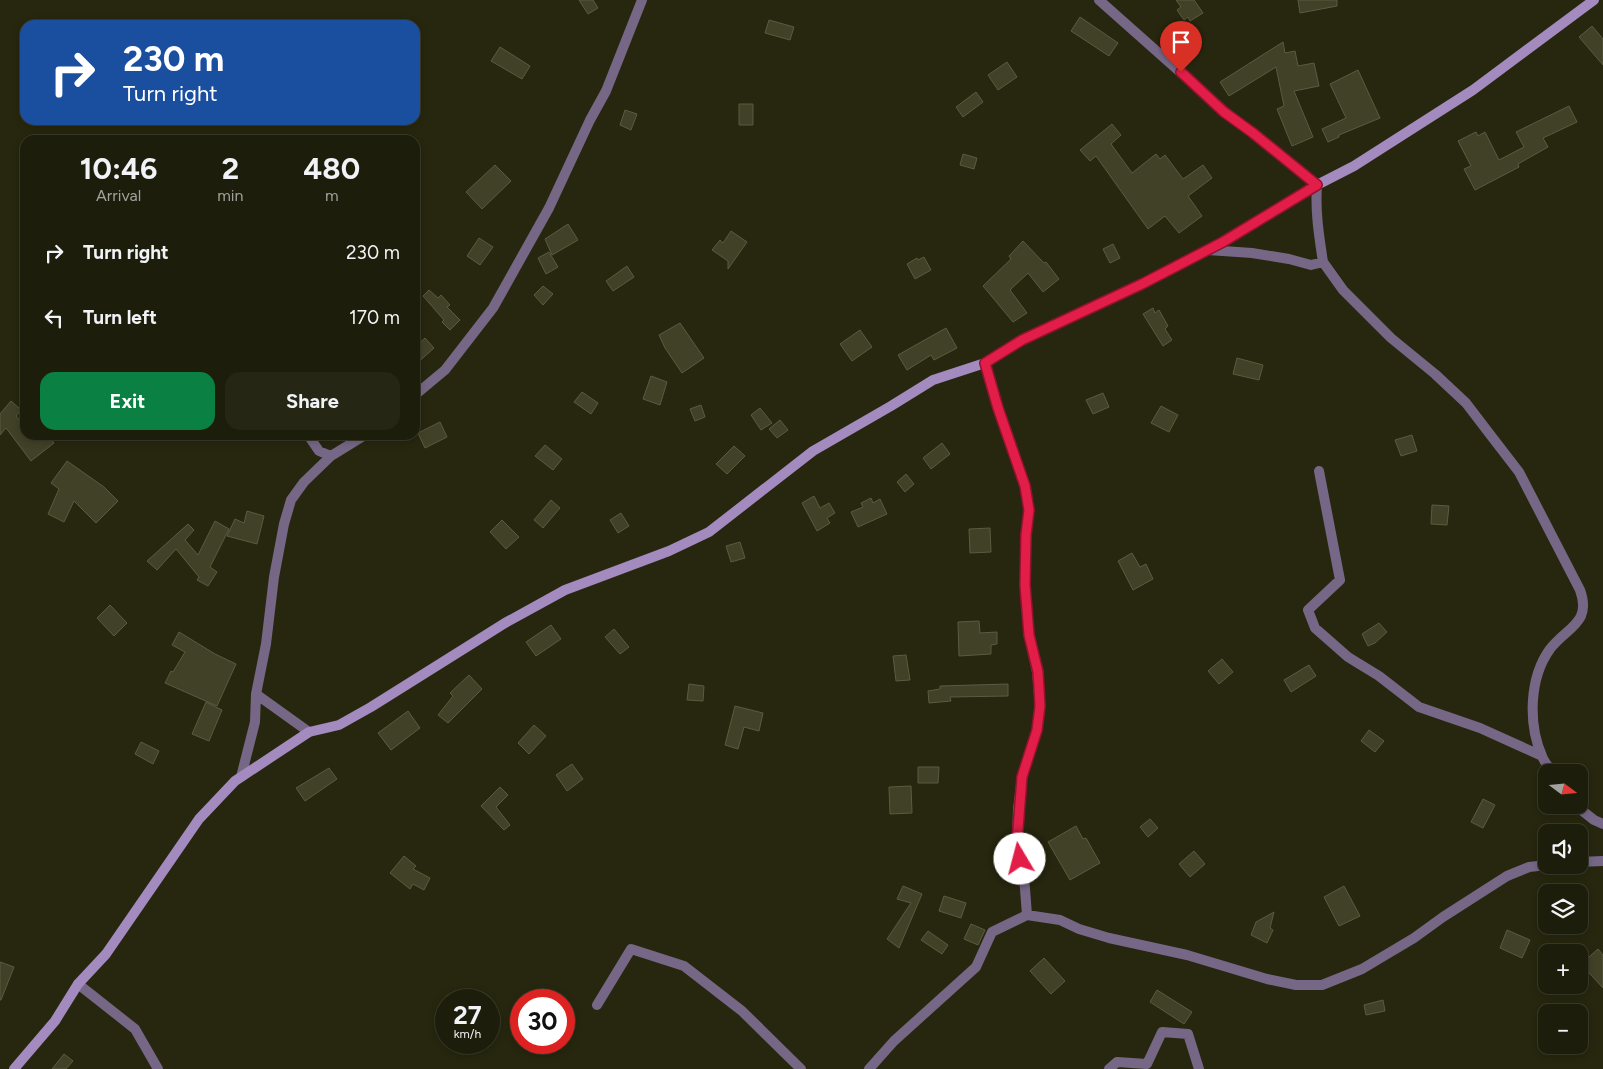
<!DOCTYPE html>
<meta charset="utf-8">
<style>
:root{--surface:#1d1d0b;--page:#252614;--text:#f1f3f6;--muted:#a0a29d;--line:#3b3b2c;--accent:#0b8043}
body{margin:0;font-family:Figtree,sans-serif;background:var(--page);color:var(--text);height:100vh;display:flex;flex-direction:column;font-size:19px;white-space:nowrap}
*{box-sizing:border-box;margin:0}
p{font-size:16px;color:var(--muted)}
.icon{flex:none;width:28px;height:28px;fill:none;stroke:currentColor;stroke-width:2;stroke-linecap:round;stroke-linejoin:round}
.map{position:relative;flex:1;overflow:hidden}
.panel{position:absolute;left:20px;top:135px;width:400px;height:305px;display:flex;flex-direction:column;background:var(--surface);border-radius:15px;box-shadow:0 2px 8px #0003,0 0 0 1px var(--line)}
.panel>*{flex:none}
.guide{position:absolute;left:20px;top:20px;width:400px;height:105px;border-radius:15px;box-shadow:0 2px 8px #0003,0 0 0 1px var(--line);background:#1a4fa0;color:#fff;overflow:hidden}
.needle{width:32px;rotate:106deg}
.controls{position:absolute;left:1538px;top:764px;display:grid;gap:10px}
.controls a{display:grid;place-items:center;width:50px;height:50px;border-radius:10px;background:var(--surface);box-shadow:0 2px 8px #0003,0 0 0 1px var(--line);font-size:25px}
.speed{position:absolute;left:435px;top:989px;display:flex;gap:10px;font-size:25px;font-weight:700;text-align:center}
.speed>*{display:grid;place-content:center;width:65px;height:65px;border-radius:50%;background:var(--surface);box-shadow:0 2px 8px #0003,0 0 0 1px var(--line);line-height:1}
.speed small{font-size:12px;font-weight:400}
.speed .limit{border:8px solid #d22;background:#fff;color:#111}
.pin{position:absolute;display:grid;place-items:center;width:42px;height:42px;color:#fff;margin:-51px -21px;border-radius:50% 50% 50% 0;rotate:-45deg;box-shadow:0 0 5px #0007}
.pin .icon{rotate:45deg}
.me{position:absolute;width:55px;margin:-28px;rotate:352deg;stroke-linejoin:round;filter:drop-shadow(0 0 4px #0008)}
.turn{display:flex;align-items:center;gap:18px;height:105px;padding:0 20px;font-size:22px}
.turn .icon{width:65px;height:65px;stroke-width:2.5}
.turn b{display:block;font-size:35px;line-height:42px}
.eta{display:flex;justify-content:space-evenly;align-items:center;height:85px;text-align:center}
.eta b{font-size:30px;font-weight:700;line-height:35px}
.button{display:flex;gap:10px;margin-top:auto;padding:10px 20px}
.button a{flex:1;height:58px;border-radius:15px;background:var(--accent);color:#fff;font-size:20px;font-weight:700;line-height:58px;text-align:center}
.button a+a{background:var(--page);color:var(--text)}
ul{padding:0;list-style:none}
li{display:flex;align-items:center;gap:15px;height:65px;padding:0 20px}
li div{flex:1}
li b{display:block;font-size:19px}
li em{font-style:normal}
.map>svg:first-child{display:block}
</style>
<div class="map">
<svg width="1603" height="1069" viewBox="0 0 1603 1069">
<rect width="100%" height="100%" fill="#27270f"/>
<path fill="#414128" stroke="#5b5b41" d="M579 0H593L598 8 588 14Z
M1176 0H1194L1203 13 1190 21 1188 17 1184 20 1177 10 1181 7Z
M1298 0H1337V6L1300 13Z
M1080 17 1118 43 1109 56 1071 31Z
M769 20 794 27 790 40 765 33Z
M1592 26 1603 39V65L1579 37Z
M1283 42 1285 53 1295 51 1298 66 1314 63 1319 86 1294 91 1313 137 1292 146 1277 109 1284 106 1276 67 1229 96 1220 82Z
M500 47 530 66 522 79 491 61Z
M1007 62 1017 77 998 90 988 75Z
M1358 70 1380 118 1339 135V137L1328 142 1322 129 1346 118 1330 84Z
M976 92 983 102 963 117 956 107Z
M739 104H753V125H739Z
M1569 106 1577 122 1543 138 1548 147 1518 164 1519 167 1475 190 1464 169 1471 166 1458 141 1476 132 1478 136 1485 132 1499 160 1524 147 1516 132Z
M625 110 637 114 631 130 620 125Z
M1112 124 1121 135 1111 144 1132 173 1156 154 1160 159 1165 155 1183 179 1203 165 1212 178 1188 196 1202 216 1179 233 1165 216 1148 229 1096 156 1090 161 1080 150Z
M963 154 977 158 974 169 960 165Z
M495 165 511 181 482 209 466 192Z
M568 224 578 240 552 255 545 239Z
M731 231 747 242 728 269V261L712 250 720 240 723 243Z
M479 238 493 247 480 265 467 256Z
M1023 241 1044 263 1046 262 1059 279 1043 292 1028 273 1010 290 1027 313 1013 322 983 286 1011 259 1009 256Z
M1113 244 1120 258 1110 263 1103 249Z
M549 252 558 267 546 274 538 258Z
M924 257 931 270 915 279 907 264 917 258 918 260Z
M627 266 634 277 613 291 606 281Z
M543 286 553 294 543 305 534 295Z
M429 290 438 298 441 295 450 305 447 307 460 320 450 330 442 322 444 320 423 296Z
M1153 308 1155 313 1159 310 1168 326 1165 329 1172 340 1163 346 1143 314Z
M680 323 704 358 682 373 665 348 659 335Z
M946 328 957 348 934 360 931 355 907 370 898 355Z
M860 330 872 347 852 361 840 344Z
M425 338 434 348 415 365V347Z
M1237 358 1263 365 1259 380 1233 374Z
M651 376 667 382 660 405 643 399Z
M582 392 598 403 591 414 574 402Z
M1103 393 1109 407 1093 414 1086 400Z
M11 401 21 410 16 416 25 427V435H48L54 443 31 461 6 428 0 435V414Z
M701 405 705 417 695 421 690 409Z
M1161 406 1178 415 1169 432 1151 423Z
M760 408 772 423 761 430 751 415Z
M780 420 788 430 777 438 769 429Z
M440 422 447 437 425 448 418 433Z
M1412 435 1417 451 1401 456 1395 440Z
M942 443 950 454 931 469 923 458Z
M545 445 562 459 553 470 535 456Z
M734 446 745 456 727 474 716 464Z
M67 461 104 487 118 501 96 523 74 501 64 522 48 514 59 489 51 483Z
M906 474 914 484 905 492 897 482Z
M814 496 820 508 829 503 835 513 827 518 830 523 817 531 802 503Z
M871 498 873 503 880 499 887 514 858 527 851 512 863 507 861 503Z
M551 500 560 508 543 528 534 520Z
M1432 505 1449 506 1447 525 1431 524Z
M247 511 264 516 257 544 227 536 235 519 244 523Z
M621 513 629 526 618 533 610 520Z
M502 520 519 537 506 549 490 532Z
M215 521 229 529 210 567 217 572 208 586 197 580 199 577 176 549 157 570 147 561 188 524 194 530 185 540 198 555Z
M990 528 991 552 970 553 969 529Z
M740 542 745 558 731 562 726 546Z
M1132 553 1140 567 1146 564 1153 579 1133 590 1118 561Z
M110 605 127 623 114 636 97 618Z
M979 621 980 633 997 632V644L991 645V654L959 656 958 622Z
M1379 623 1387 632 1375 643 1368 646 1362 634Z
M551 625 561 639 536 656 526 642Z
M614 629 629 647 620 654 605 637Z
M179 632 215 654 236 664 217 706 165 683 171 671 173 672 185 652 172 645Z
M906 655 910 680 896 681 893 656Z
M1222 659 1233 672 1219 684 1208 671Z
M1309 665 1316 676 1291 692 1284 680Z
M469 675 482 689 448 723 438 715 453 696 450 693Z
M689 684 704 686 703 701 687 700Z
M1008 684V696L950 697 951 701 929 703 928 691 940 689V686Z
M206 702 222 710 209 741 192 734Z
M735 706 763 713 759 731 744 727 738 749 725 745Z
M408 711 420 728 391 750 378 733Z
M534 725 546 736 529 754 518 743Z
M1369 730 1384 741 1375 752 1361 741Z
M141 742 159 751 153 764 135 754Z
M572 764 583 779 567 791 556 775Z
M918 767H939L938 783H918Z
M329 768 337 779 305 801 296 788Z
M911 786 912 813 890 814 889 787Z
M500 787 508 795 496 807 510 825 504 830 481 806Z
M1483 799 1495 805 1483 828 1471 822Z
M1150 819 1158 828 1148 837 1140 827Z
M1076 826 1083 839 1086 838 1100 863 1070 880 1048 842Z
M1194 851 1205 864 1190 877 1179 864Z
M404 856 416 866 413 869 430 878 424 890 413 884 410 889 390 873Z
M903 886 922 894 899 948 887 939 911 903 897 899Z
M1344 886 1360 916 1339 926 1324 897Z
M944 896 966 903 961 918 939 911Z
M1274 912 1270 928 1273 930 1267 943 1251 935 1256 922Z
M971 924 985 930 978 945 964 939Z
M1507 930 1530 940 1522 958 1500 948Z
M928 931 948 945 942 954 921 940Z
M1598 949 1603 955V988L1581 964Z
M1044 958 1065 981 1051 994 1030 971Z
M0 962 14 967 1 1000H0Z
M1157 990 1192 1012 1184 1024 1150 1002Z
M1383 1000 1385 1011 1366 1015 1364 1005Z
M64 1054 73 1061 66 1069H52Z"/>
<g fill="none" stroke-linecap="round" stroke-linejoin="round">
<path stroke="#766787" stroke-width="10" d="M1099 0 1224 111 1253 133 1317 185C1315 211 1319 236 1323 262
M1208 250 1252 253 1289 259 1311 265 1323 262 1343 290 1391 338 1435 374 1466 403 1492 437 1519 472 1580 590C1592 623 1567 627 1550 649 1529 678 1528 724 1542 756 1544 762 1549 767 1552 772
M985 363 998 408 1025 486 1029 510 1026 535 1025 585 1029 635 1037 672 1040 706 1037 730 1022 777 1018 809 1017 842 1024 876 1027 915 1060 920 1079 929 1109 938 1187 955 1267 979 1296 985H1322L1362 969 1414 938 1443 917 1507 876 1529 867 1547 865
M415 395 445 370 493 308 549 208 590 120 606 91 642 0
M308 435 319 451 331 456
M1319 471 1340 580 1308 610 1315 628 1348 657 1379 676 1419 707 1480 728 1542 756
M309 732 256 694 266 644 274 577 284 524 291 500 304 482 331 456 365 435
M241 777 255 722 256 694
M1575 805 1594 820 1603 824
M1579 862 1603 861
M78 984 135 1029 158 1069
M597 1005 631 949 684 966 742 1011 801 1069
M869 1069 894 1041 976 967 992 932 1027 915
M1109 1069 1117 1062 1147 1064 1162 1032 1188 1034 1199 1069"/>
<path stroke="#a48bbf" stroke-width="10" d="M14 1069 55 1021 78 984 106 954 199 819 235 781 309 732 339 725 371 707 505 623 565 590 669 551 709 532 813 451 891 406 933 380 985 363 1021 340 1142 284 1223 242 1317 185 1354 166 1473 90 1594 0"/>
</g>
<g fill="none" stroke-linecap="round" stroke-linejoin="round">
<defs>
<path id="route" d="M1020 859 1017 842 1022 777 1037 730 1040 706 1038 672 1029 635 1025 585 1026 535 1029 510 1025 486 998 408 985 363 1022 340 1142 284 1223 242 1317 185 1253 133 1224 112 1181 72"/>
</defs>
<use href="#route" stroke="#92132f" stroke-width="12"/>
<use href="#route" stroke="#e11d48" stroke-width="9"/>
</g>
</svg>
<div class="controls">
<a><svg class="needle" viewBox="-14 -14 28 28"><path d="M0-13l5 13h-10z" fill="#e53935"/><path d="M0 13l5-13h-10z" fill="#a0a29d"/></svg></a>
<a><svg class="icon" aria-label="sound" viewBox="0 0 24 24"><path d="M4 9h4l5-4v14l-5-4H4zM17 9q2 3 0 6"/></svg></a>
<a><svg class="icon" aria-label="layers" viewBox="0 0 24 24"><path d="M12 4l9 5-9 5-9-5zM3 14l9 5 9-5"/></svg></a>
<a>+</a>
<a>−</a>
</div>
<div class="speed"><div>27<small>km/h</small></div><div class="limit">30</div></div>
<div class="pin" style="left:1181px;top:72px;background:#d93025"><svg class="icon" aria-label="arrive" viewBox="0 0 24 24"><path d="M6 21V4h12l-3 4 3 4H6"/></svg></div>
<svg class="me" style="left:1020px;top:859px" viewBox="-20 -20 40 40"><circle r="19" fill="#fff"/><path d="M0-13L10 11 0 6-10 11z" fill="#e11d48"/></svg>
<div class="guide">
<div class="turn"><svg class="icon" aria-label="right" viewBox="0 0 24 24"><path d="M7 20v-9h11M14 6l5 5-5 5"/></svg><div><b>230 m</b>Turn right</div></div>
</div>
<section class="panel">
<div class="eta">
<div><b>10:46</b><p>Arrival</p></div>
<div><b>2</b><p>min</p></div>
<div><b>480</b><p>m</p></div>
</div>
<ul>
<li><svg class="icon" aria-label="right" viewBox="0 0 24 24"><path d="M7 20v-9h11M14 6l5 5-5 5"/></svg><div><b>Turn right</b></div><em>230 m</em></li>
<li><svg class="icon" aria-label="left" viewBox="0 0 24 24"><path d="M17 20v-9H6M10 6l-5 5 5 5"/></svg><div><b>Turn left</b></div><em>170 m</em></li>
</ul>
<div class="button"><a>Exit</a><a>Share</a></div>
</section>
</div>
